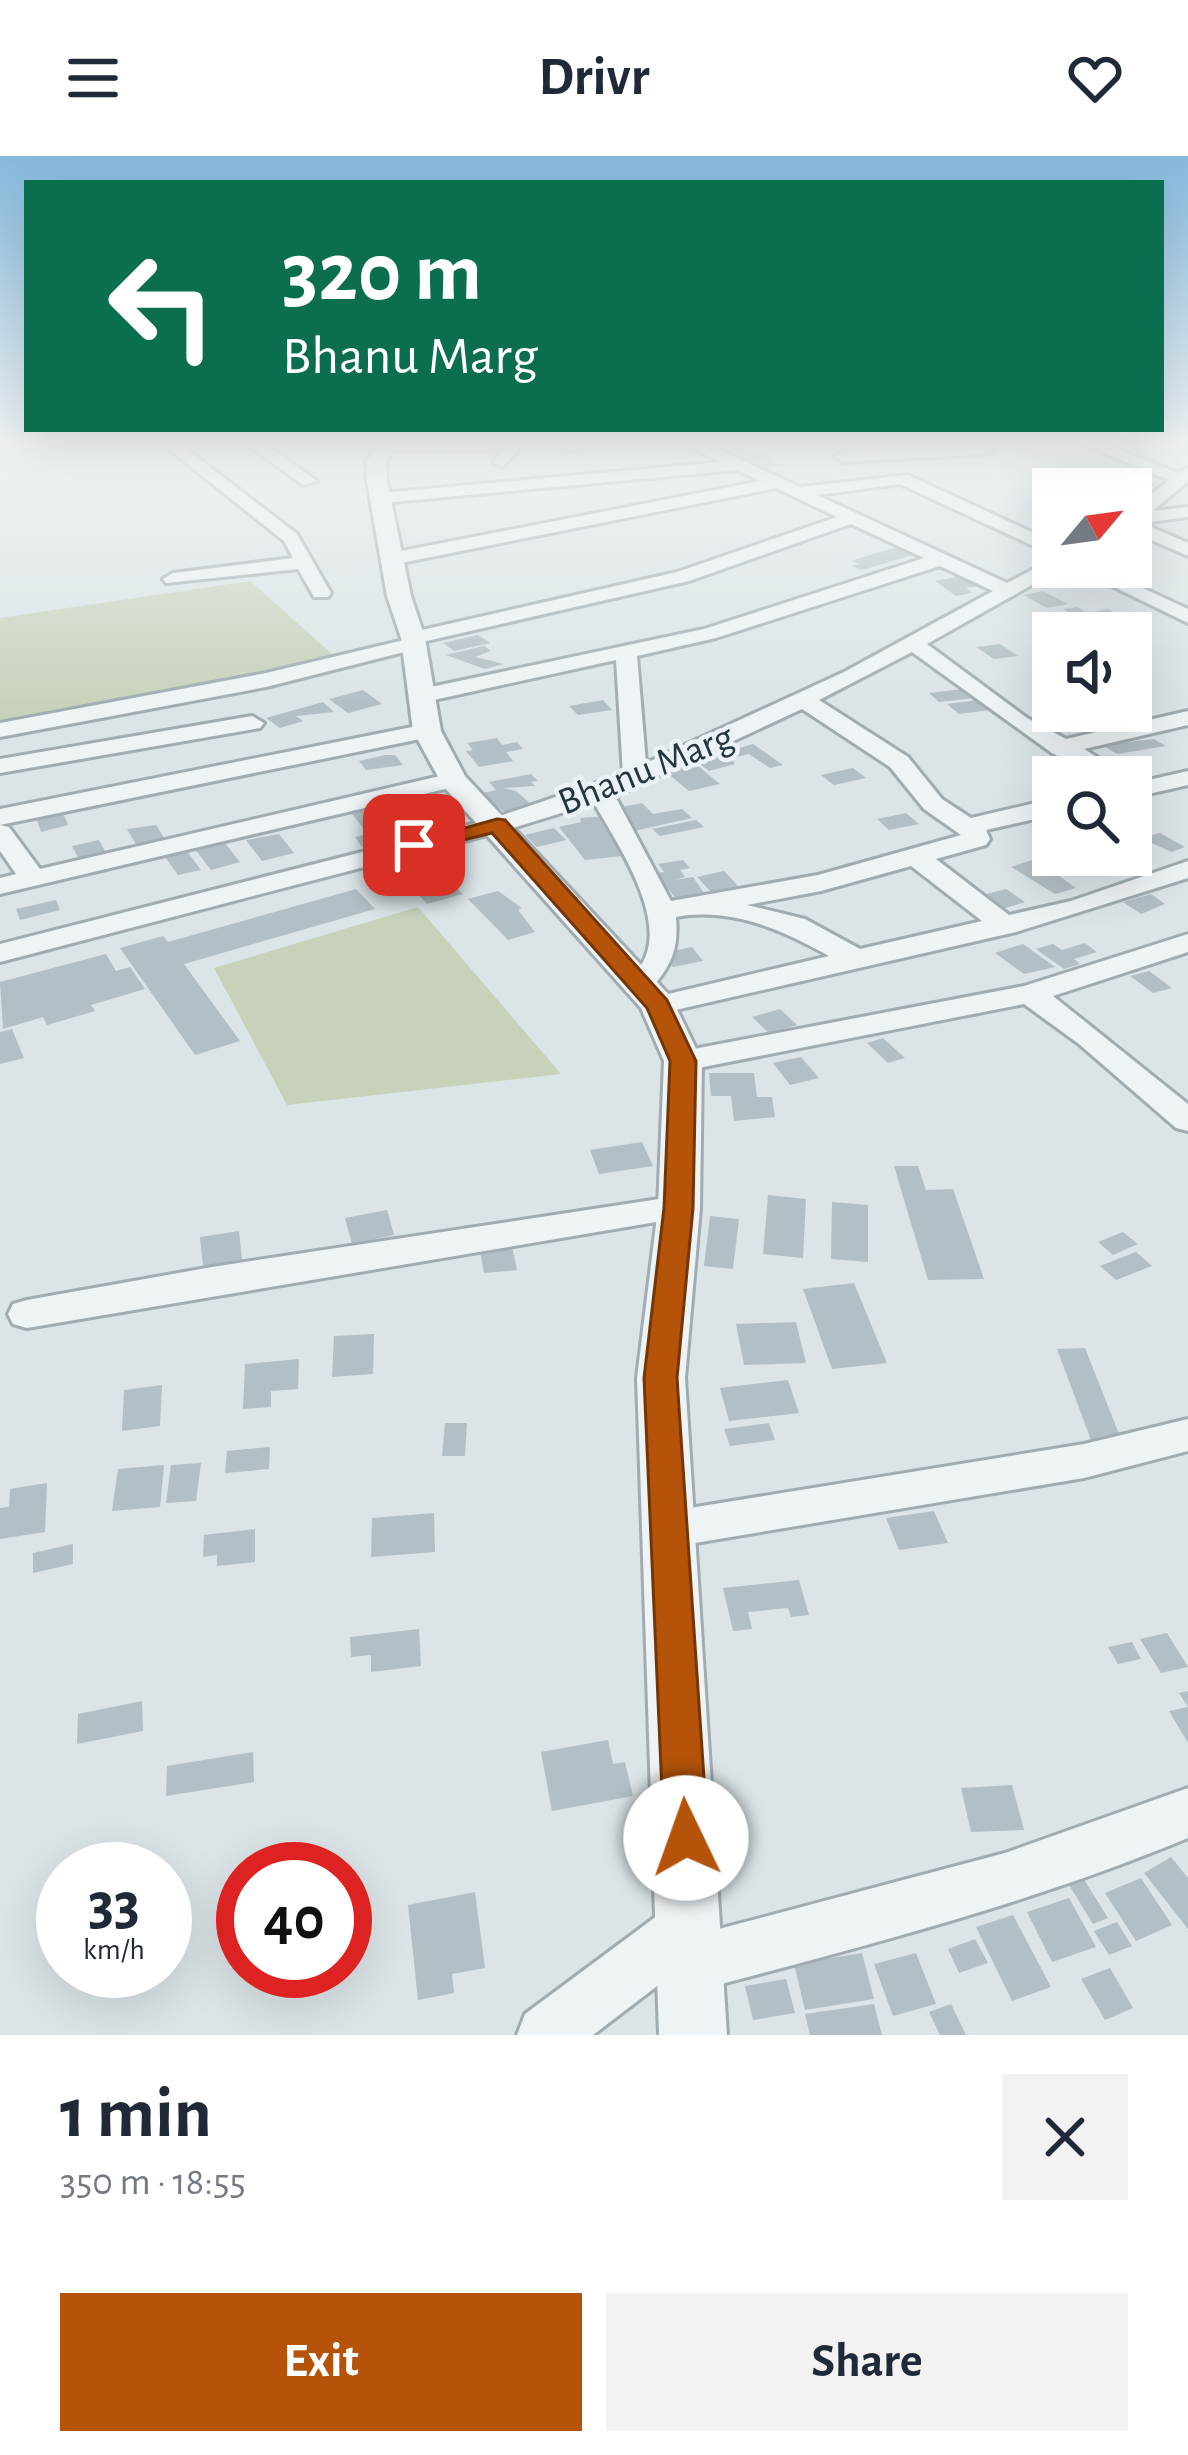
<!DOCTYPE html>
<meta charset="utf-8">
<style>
:root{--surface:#fff;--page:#f2f2f3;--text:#1f2937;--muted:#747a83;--accent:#b45309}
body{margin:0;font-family:"Alegreya Sans",sans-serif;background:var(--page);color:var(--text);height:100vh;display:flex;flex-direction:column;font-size:45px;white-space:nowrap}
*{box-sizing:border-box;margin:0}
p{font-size:39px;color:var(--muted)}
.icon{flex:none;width:66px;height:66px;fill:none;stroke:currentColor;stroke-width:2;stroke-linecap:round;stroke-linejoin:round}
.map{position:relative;height:1879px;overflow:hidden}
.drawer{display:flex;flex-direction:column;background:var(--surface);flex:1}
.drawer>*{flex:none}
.hud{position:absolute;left:24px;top:24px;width:1140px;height:252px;border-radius:0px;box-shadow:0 12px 48px #0002;background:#0b6e4f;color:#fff;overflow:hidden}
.needle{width:78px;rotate:61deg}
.buttons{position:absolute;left:1032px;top:312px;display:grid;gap:24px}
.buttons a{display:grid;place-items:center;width:120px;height:120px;border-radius:0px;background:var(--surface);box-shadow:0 12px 48px #0002;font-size:60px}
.speed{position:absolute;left:36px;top:1686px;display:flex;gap:24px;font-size:60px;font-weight:700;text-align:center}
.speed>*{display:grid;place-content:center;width:156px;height:156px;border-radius:50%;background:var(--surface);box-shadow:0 12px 48px #0002;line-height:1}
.speed small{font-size:30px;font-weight:400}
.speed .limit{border:18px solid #d22;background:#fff;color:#111}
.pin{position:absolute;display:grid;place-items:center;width:102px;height:102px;color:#fff;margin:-51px;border-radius:24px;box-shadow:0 6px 18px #0006}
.me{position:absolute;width:132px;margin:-66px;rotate:357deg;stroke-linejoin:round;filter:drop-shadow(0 0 9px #0008)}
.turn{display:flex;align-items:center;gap:42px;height:252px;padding:0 60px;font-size:54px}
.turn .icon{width:156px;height:156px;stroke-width:2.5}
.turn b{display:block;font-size:84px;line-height:102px}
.round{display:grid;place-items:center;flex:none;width:126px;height:126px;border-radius:0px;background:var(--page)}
.head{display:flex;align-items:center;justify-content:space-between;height:204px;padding:0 60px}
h1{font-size:72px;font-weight:600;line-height:90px}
.button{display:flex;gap:24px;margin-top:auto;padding:24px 60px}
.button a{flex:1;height:138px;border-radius:0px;background:var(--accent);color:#fff;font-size:48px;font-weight:600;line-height:138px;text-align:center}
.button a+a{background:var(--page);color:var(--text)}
header{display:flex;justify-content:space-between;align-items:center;height:156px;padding:0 60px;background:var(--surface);font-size:54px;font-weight:600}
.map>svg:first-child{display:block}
</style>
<header><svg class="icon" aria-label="menu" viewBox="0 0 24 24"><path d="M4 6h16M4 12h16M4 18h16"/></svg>Drivr<svg class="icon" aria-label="heart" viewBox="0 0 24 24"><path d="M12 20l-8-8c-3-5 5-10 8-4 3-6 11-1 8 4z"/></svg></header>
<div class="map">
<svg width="1188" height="1879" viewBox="0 0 1188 1879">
<rect width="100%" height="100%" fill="#dbe4e7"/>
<path fill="#c8d2bb" d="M250 425 341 506 0 574V462Z
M418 751 561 918 287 949 214 812Z"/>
<path fill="#b2bfc4" d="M763 295 771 303 784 310 760 312 739 298Z
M1133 312 1161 324 1128 317 1156 330 1131 336 1113 329 1130 327 1115 320 1126 318 1095 321 1087 317Z
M896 391 913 399 862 414 851 410 859 408 851 405Z
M967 419 983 429 966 432 972 437 956 440 935 425Z
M1043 435 1068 448 1047 452 1023 439Z
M1077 451 1087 457 1109 453 1120 460 1099 463 1112 470 1076 476 1058 465 1078 462 1063 453Z
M478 479 490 487 454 495 443 487Z
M1000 488 1018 500 994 503 976 491Z
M484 490 491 495 475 501 504 508 485 513 446 499Z
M963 533 974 542 939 546 929 537Z
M363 534 382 548 348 557 329 543Z
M603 544 612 554 578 559 569 550Z
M978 544 990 554 959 558 947 548Z
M323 546 334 556 296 560 303 565 280 572 266 562Z
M497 582 502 589 517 586 523 593 506 596 513 605 479 611 466 595 473 594 467 587Z
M1154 583 1166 590 1117 598 1102 589Z
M753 588 783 609 770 612 749 598 731 602 735 608 709 615 696 605Z
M385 599H395L403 609 366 614 359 605Z
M697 609 720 628 689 635 666 616Z
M853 612 866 622 834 629 821 619Z
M531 618 538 625 531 626 535 630 503 632 516 635 533 650 505 656 479 638 496 634 489 626Z
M642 647 653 658 682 653 692 662 634 675 622 651Z
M373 653 387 668 364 673 351 657Z
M62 654 68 669 41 676 35 659Z
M906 657 919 668 889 674 877 663Z
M607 660 622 700 585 704 559 671 581 666 580 662Z
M696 664 704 671 660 680 652 673Z
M156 669 165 683 137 690 127 673Z
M395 672 403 681 362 691 355 681Z
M554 672 566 684 537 691 525 679Z
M1160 677 1185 691 1172 696 1140 682Z
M279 678 294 697 262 705 246 684Z
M99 684 106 697 79 703 72 690Z
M224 686 240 706 211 714 195 693Z
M187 695 201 714 178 719 165 701Z
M440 698 452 710 439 714 463 738 427 748 405 724 415 721 402 707Z
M683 704 690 712 680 714 685 721 673 724 693 721 706 740 677 744 656 717 664 716 658 708Z
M1032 704 1048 719 1055 717 1076 732 1055 738 1011 711Z
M724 715 739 731 712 737 697 721Z
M356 733 375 753 184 808 240 885 195 899 120 792 163 780 168 786Z
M1006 733 1025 746 1002 753 983 739Z
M498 735 522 752 518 754 535 776 508 784 468 743Z
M1151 738 1165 748 1141 758 1123 746Z
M56 744 60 754 20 764 16 753Z
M1085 787 1097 796 1074 803 1080 808 1064 813 1036 793 1053 788 1062 794Z
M1023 788 1055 811 1024 818 995 797Z
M692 791 703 805 673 811 663 797Z
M106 798 116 815 130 811 145 833 91 849 95 855 47 869 43 861 3 873 0 826Z
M1149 815 1172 832 1153 837 1130 820Z
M780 853 797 869 769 877 752 861Z
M12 873 24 902 0 908V876Z
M883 882 905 902 888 907 867 887Z
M801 901 819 922 790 929 773 907Z
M709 917H754L757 941H772L775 961 734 965 731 940H711Z
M642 986 653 1010 599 1018 590 994Z
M894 1010H918L926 1034 953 1033 984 1123 928 1124Z
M768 1039 806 1043 803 1102 763 1098Z
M832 1046 868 1049V1106L831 1103Z
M387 1054 394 1079 352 1088 345 1062Z
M710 1060 739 1063 733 1113 704 1110Z
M239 1075 242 1104 203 1110 200 1081Z
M1123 1076 1138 1088 1113 1099 1098 1086Z
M511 1086 517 1114 484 1117 479 1089Z
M1136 1096 1152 1110 1116 1124 1100 1110Z
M854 1127 887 1207 832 1213 803 1133Z
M796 1166 806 1207 744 1209 736 1168Z
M374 1178 373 1218 332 1221 334 1180Z
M1085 1192 1121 1283 1091 1284 1057 1193Z
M299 1203 298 1233 271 1235V1251L243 1253 245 1208Z
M788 1224 799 1257 729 1265 720 1232Z
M162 1229 160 1270 122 1275 124 1234Z
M445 1267H467L465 1300H442Z
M769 1267 775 1284 730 1290 724 1273Z
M270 1291 269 1313 225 1317 227 1295Z
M201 1307 196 1345 166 1347 171 1309Z
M164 1309 160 1351 112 1355 118 1313Z
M47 1327 45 1376 0 1383V1352L9 1351 10 1333Z
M934 1355 948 1387 899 1394 886 1362Z
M434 1357 435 1396 371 1401 372 1362Z
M255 1373V1406L217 1410V1399L203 1401 204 1379Z
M73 1388V1408L33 1417V1397Z
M799 1424 809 1459 791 1461 788 1452 748 1456 752 1473 733 1475 723 1432Z
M419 1473 421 1510 371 1516V1499L351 1501 350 1481Z
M1167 1477 1188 1511 1161 1517 1140 1483Z
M1132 1486 1141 1503 1118 1508 1108 1491Z
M1188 1535V1587L1169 1555 1188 1551 1179 1537Z
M142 1545 143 1575 77 1588 78 1558Z
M608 1584 613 1608 625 1606 633 1640 552 1655 541 1596Z
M253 1596 254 1626 166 1640 167 1610Z
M1012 1629 1024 1674 971 1676 961 1632Z
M1171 1701 1188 1722V1773L1144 1717Z
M1080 1717 1108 1762 1093 1768 1066 1724Z
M1141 1722 1172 1769 1136 1785 1105 1737Z
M475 1736 485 1812 452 1818 454 1837 418 1844 408 1749Z
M1069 1742 1096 1791 1052 1806 1027 1756Z
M1013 1759 1051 1831 1012 1845 976 1771Z
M1117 1766 1132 1790 1109 1799 1094 1775Z
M975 1783 988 1807 959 1817 948 1793Z
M862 1797 874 1843 805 1854 794 1808Z
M916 1797 936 1848 893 1860 874 1808Z
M1110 1812 1133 1852 1105 1864 1081 1823Z
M786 1823 795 1857 753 1864 745 1830Z
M874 1848 882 1879H810L805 1858Z
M951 1848 966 1879H940L929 1856Z"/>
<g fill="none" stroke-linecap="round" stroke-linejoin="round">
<defs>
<path id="minor" d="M160 286H177L297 378 331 437 328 441H314L298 413 166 427 163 423 173 417 293 402 284 385Z
M244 286H262L317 325 303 329Z
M379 286H516L521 292 502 311 494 306 504 293 384 294 376 289Z
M557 286H574L580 292 566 295Z
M682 286H702L800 331 908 319 1053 386V399L900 328 817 339 1007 427 1053 403V411L1060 413 927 488 1027 562 1066 583 1188 555V569L1084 593 1129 621H1099L1052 597 912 496 819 544 908 601 942 643 971 662 1053 643V659L986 674 990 683 986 689 936 703 1009 759 1071 745 1188 705V722L1016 776 658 858 643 849 647 843 829 800C781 773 730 751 676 761 679 794 671 810 650 834H628L624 828C629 821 638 814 643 806 668 761 616 686 594 647L506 674 0 806V788L488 664 623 618 616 504 420 547 409 540 412 535 704 473 924 402 851 368 689 425 422 486 420 492 266 531 0 581V567L266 517 404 484 413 476 677 416 837 361 776 332 391 409 382 403 391 397 761 325 737 314 382 347 373 342 382 337 721 306ZM940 410 993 435 844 516 646 607 637 500 716 482ZM802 553 890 611 924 653 961 679 818 719 671 745 615 640ZM911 710 982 765 860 793 805 763 747 749 821 735Z
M1078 286H1099L1178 317 1188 312V325L1153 355 1188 351V361L1142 367 1188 387V400L1131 375V355L1169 324Z
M992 290V296L986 298 843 306 835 301 843 296Z
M1073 411H1097L1188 453V467Z
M252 560 264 567 260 572 0 617V603Z
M427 568 435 570V580L0 669V653Z
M1188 615V629L1131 642V628Z
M453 617 462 619 465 624 462 629 0 738V722L16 718 0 695V669L9 671 40 713Z
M1188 778V796L1053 840 1188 948V975L1176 972 1079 888 1024 848 683 915 667 905 683 895 1024 830Z
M679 1040 692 1044 697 1052 692 1060 27 1172 13 1168 8 1158 13 1148 27 1144 212 1111Z
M1188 1263V1295L1084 1322 671 1391 655 1386 649 1373 655 1360 671 1355 1084 1288Z
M1188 1632V1682C1027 1749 860 1791 692 1836L672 1828 669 1821 593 1879H517L525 1858 669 1751 689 1743 709 1751 715 1774 1005 1697Z"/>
<path id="tertiary" d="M379 286H397L386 307 387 325 411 440 425 482 441 575 465 620 671 841 702 905 700 1052 685 1222 727 1879H659L637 1222 658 1052 664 905 641 852 443 630 413 575 401 482 387 440 367 325 366 307Z"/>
</defs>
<use href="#minor" stroke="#a0acb1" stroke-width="6"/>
<use href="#tertiary" stroke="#a0acb1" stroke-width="6"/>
<use href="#minor" fill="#eef3f5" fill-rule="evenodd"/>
<use href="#tertiary" fill="#eef3f5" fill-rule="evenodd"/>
</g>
<linearGradient id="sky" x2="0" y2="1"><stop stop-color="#85b9dd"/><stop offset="0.52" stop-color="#eff3f4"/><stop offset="1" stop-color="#eff3f4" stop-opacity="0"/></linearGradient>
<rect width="1188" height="549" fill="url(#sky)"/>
<path fill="#b45309" stroke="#753606" stroke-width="3" d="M497 663 505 664 667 844 696 905 693 1052 677 1222 708 1682 701 1697 686 1703 670 1697 664 1682 644 1222 664 1052 670 905 647 852 492 677 414 696 403 689Z"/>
<g text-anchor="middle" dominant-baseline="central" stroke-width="9" stroke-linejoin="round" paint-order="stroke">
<g font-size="39" fill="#24363f" stroke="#eaf2f5">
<text transform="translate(646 614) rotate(-22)">Bhanu Marg</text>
</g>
</g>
</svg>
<div class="buttons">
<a><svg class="needle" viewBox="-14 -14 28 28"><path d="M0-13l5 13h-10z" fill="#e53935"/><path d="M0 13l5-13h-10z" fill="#747a83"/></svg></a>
<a><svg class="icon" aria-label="sound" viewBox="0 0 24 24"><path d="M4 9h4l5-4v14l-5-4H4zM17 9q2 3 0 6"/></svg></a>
<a><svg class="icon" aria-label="search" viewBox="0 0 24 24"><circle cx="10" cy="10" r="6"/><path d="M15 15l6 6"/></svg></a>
</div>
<div class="speed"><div>33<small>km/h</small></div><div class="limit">40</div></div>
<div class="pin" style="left:414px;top:689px;background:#d93025"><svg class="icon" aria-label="arrive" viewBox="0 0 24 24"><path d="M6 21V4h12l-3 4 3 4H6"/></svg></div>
<svg class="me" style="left:686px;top:1682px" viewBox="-20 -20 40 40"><circle r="19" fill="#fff"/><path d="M0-13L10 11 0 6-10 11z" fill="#b45309"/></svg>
<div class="hud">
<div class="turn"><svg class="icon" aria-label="left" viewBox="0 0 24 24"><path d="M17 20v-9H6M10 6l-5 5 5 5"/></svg><div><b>320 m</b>Bhanu Marg</div></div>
</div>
</div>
<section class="drawer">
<div class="head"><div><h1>1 min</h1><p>350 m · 18:55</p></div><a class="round"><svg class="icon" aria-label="close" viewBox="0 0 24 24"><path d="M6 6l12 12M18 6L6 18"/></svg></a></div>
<div class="button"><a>Exit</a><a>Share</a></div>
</section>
